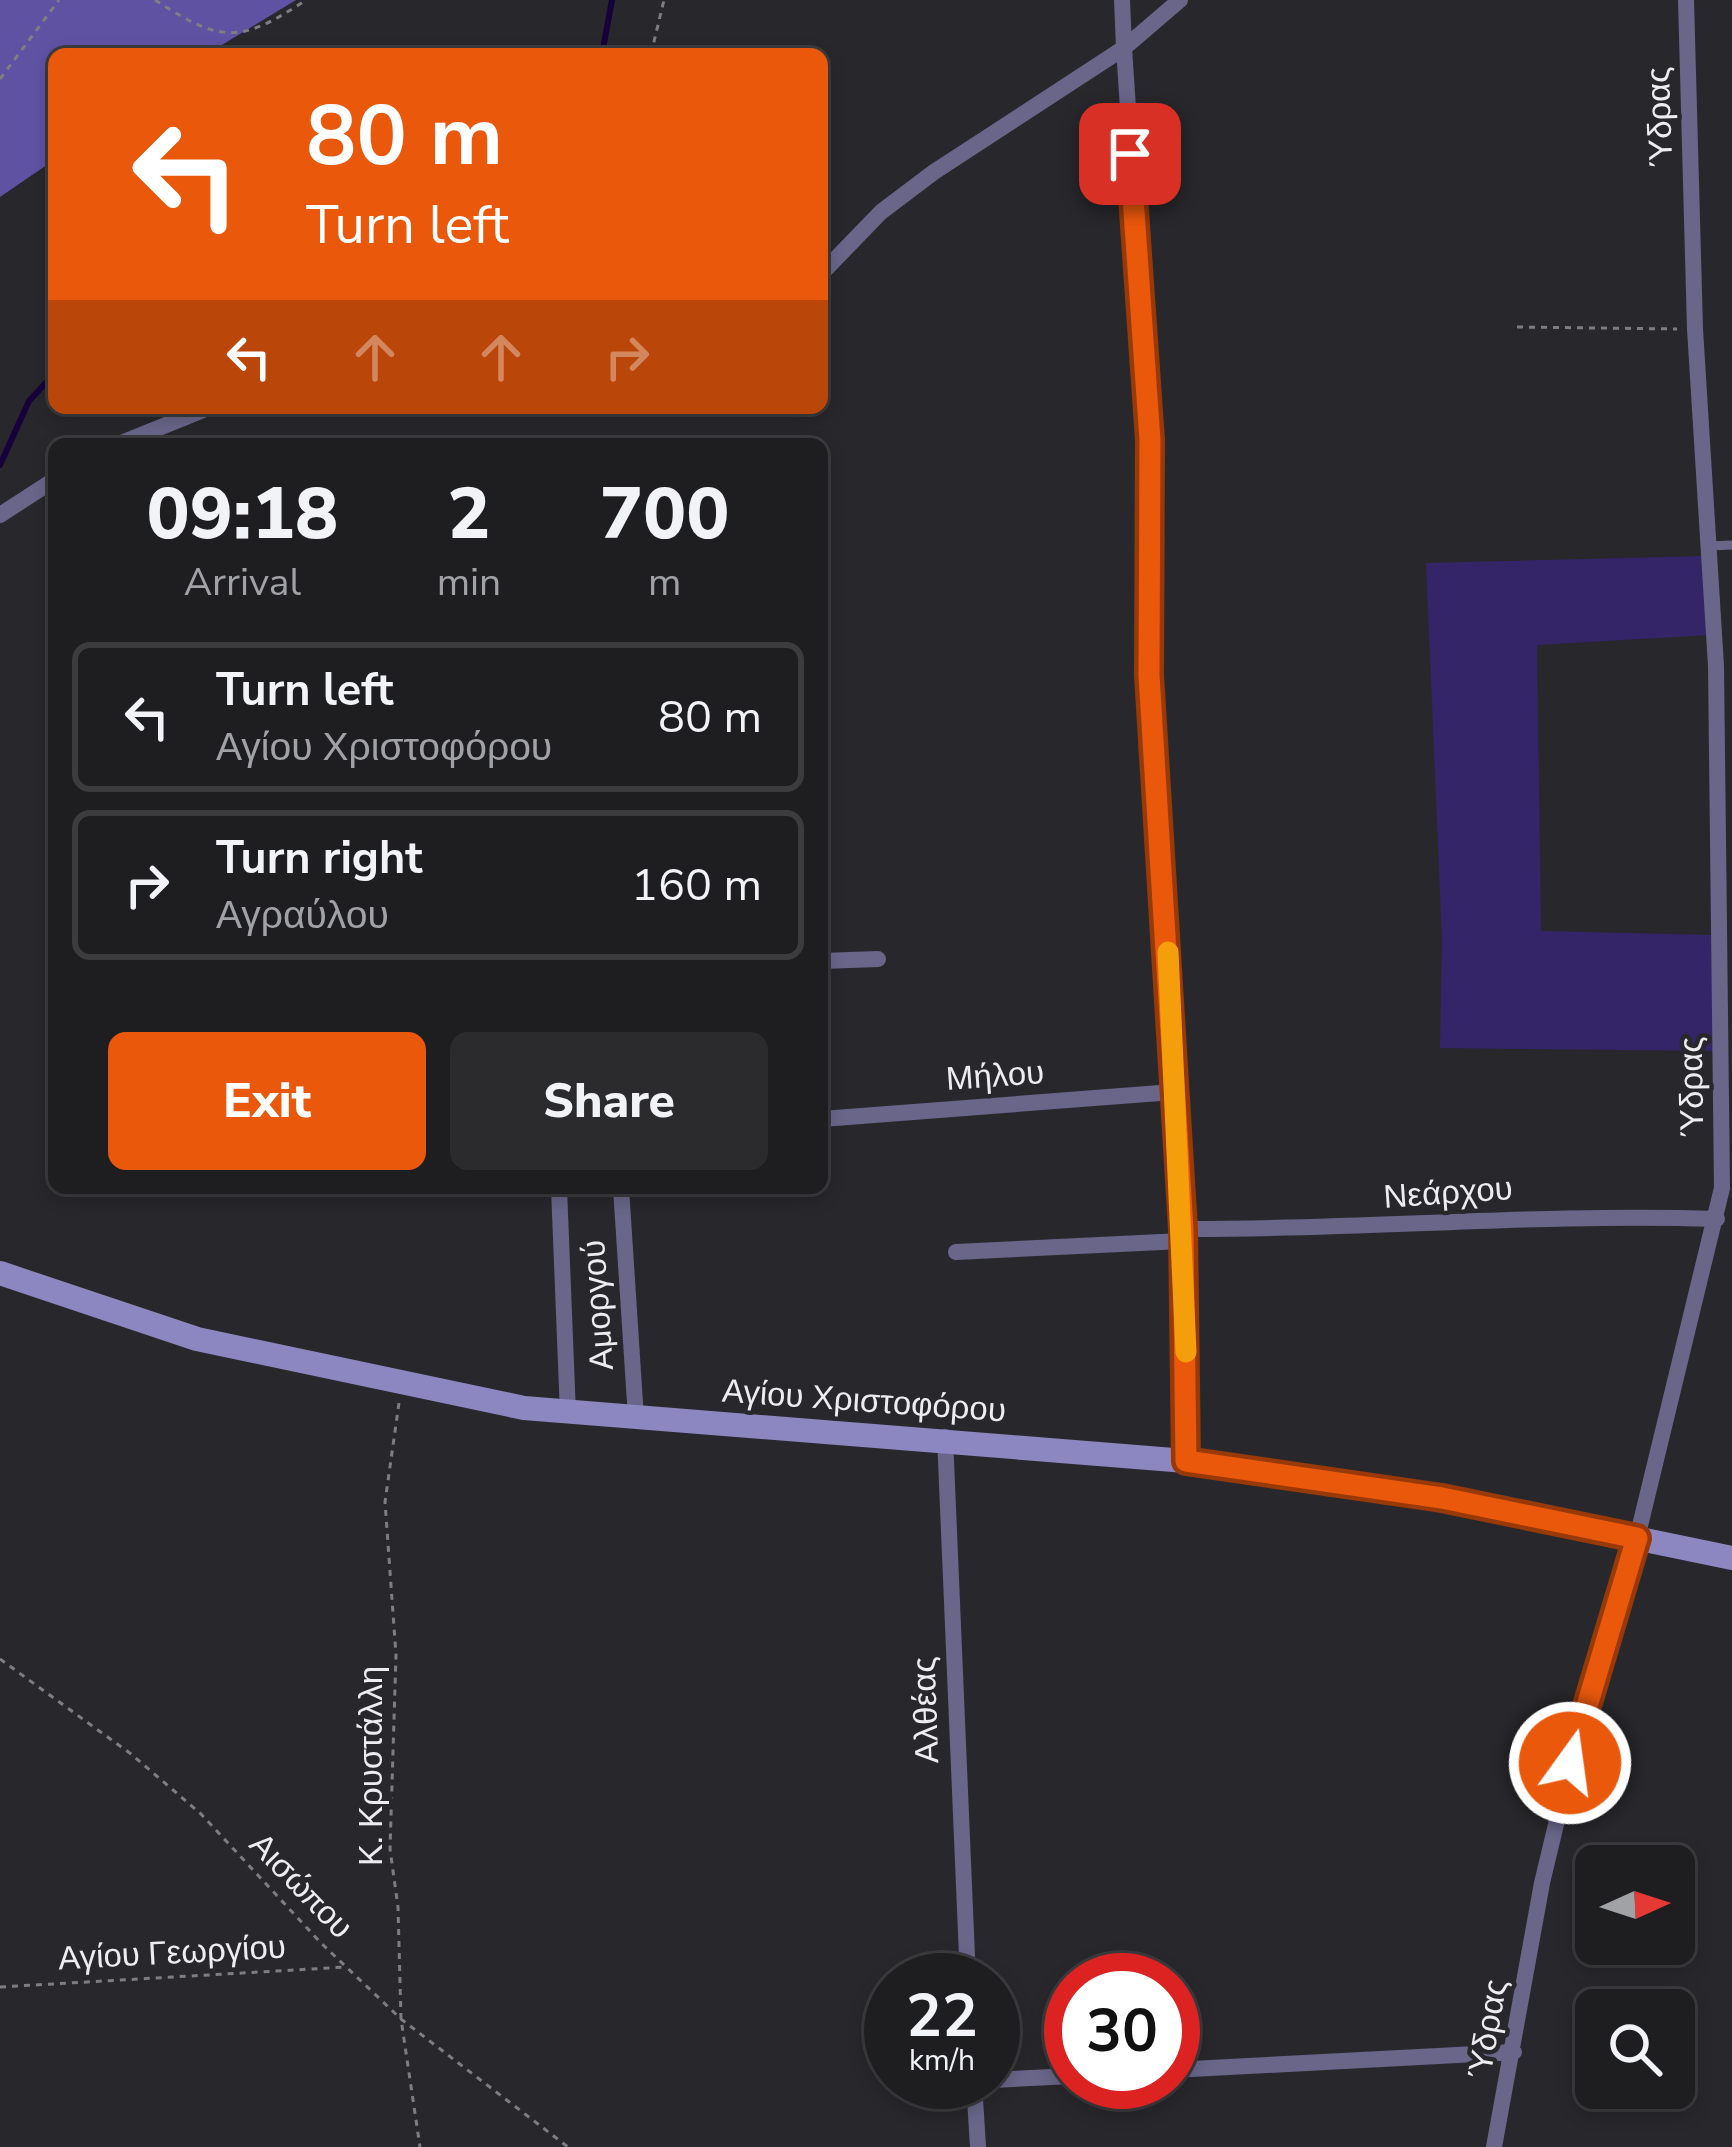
<!DOCTYPE html>
<meta charset="utf-8">
<style>
:root{--surface:#1e1e21;--page:#2b2b2e;--text:#f1f3f6;--muted:#a1a2a5;--line:#3c3c3f;--accent:#ea580c}
body{margin:0;font-family:"Nunito Sans",sans-serif;background:var(--page);color:var(--text);height:100vh;display:flex;flex-direction:column;font-size:45px;white-space:nowrap}
*{box-sizing:border-box;margin:0}
p{font-size:39px;color:var(--muted)}
.icon{flex:none;width:66px;height:66px;fill:none;stroke:currentColor;stroke-width:2;stroke-linecap:round;stroke-linejoin:round}
.map{position:relative;flex:1;overflow:hidden}
.details{position:absolute;left:48px;top:438px;width:780px;height:756px;display:flex;flex-direction:column;background:var(--surface);border-radius:18px;box-shadow:0 6px 18px #0003,0 0 0 3px var(--line)}
.details>*{flex:none}
.hud{position:absolute;left:48px;top:48px;width:780px;height:366px;border-radius:18px;box-shadow:0 6px 18px #0003,0 0 0 3px var(--line);background:#ea580c;color:#fff;overflow:hidden}
.needle{width:78px;rotate:87deg}
.buttons{position:absolute;left:1575px;top:1845px;display:grid;gap:24px}
.buttons a{display:grid;place-items:center;width:120px;height:120px;border-radius:18px;background:var(--surface);box-shadow:0 6px 18px #0003,0 0 0 3px var(--line);font-size:60px}
.speed{position:absolute;left:864px;top:1953px;display:flex;gap:24px;font-size:60px;font-weight:700;text-align:center}
.speed>*{display:grid;place-content:center;width:156px;height:156px;border-radius:50%;background:var(--surface);box-shadow:0 6px 18px #0003,0 0 0 3px var(--line);line-height:1}
.speed small{font-size:30px;font-weight:400}
.speed .limit{border:18px solid #d22;background:#fff;color:#111}
.pin{position:absolute;display:grid;place-items:center;width:102px;height:102px;color:#fff;margin:-51px;border-radius:24px;box-shadow:0 6px 18px #0006}
.me{position:absolute;width:132px;margin:-66px;rotate:14deg;stroke-linejoin:round;filter:drop-shadow(0 0 9px #0008)}
.turn{display:flex;align-items:center;gap:42px;height:252px;padding:0 60px;font-size:54px}
.turn .icon{width:156px;height:156px;stroke-width:2.5}
.turn b{display:block;font-size:84px;line-height:102px}
.lanes{display:flex;align-items:center;height:114px;padding:0 60px;background:#0003;justify-content:center;gap:60px;direction:ltr}
.lanes .off{opacity:.35}
.eta{display:flex;justify-content:space-evenly;align-items:center;height:204px;text-align:center}
.eta b{font-size:72px;font-weight:800;line-height:84px}
.button{display:flex;gap:24px;margin-top:auto;padding:24px 60px}
.button a{flex:1;height:138px;border-radius:18px;background:var(--accent);color:#fff;font-size:48px;font-weight:800;line-height:138px;text-align:center}
.button a+a{background:var(--page);color:var(--text)}
ul{padding:0;list-style:none}
li{display:flex;align-items:center;gap:36px;height:150px;margin:0 24px 18px;padding:0 36px;border:6px solid var(--line);border-radius:18px}
li div{flex:1}
li b{display:block;font-size:45px}
li em{font-style:normal}
.map>svg:first-child{display:block}
</style>
<div class="map">
<svg width="1732" height="2147" viewBox="0 0 1732 2147">
<rect width="100%" height="100%" fill="#28282c"/>
<path fill="#342568" d="M1704 556 1709 635 1537 645 1541 931 1714 935 1715 1051 1440 1048 1442 940 1426 563Z"/>
<path fill="#5f52a3" d="M0 0H296L207 54H54V160L0 197Z"/>
<g fill="none" stroke-linecap="round" stroke-linejoin="round">
<path stroke="#15023c" stroke-width="6" d="M602 54 612 0
M0 465 29 401 54 374"/>
<path stroke="#7e7e82" stroke-width="3" stroke-dasharray="6 6" stroke-linecap="butt" d="M155 0C221 43 240 44 306 0
M651 54 664 0
M0 79 59 0
M1517 327 1677 329
M399 1403 385 1502 396 1655 390 1849 398 1907 401 2019 420 2147
M0 1659 131 1754 201 1814 321 1943 401 2019 568 2147
M0 1987 346 1967"/>
<path stroke="#69668a" stroke-width="9" d="M1710 546 1732 545"/>
<path stroke="#69668a" stroke-width="16" d="M1180 0 1124 48 1150 440 1149 675 1183 1229 1186 1461
M822 273 881 212 934 172 1124 48 1122 0
M119 444 208 408
M0 515 54 480
M822 961 878 959
M822 1119 1173 1092
M559 1188 568 1414
M621 1188 636 1418
M1183 1229C1362 1230 1539 1213 1717 1219
M956 1252 1182 1241
M945 1437 968 1980
M1173 2070 1514 2052
M993 2080 1071 2076
M974 2082 978 2147
M1494 2147 1542 1883 1580 1724 1637 1538 1722 1188 1716 666 1695 329 1686 0"/>
<path stroke="#8d87c1" stroke-width="24" d="M0 1273 197 1339 524 1408 1186 1461 1442 1498 1732 1558"/>
</g>
<g fill="none" stroke-linecap="round" stroke-linejoin="round">
<defs>
<path id="route" d="M1130 154 1150 440 1149 675 1183 1229 1186 1461 1442 1498 1637 1538 1570 1763"/>
</defs>
<use href="#route" stroke="#983908" stroke-width="30"/>
<use href="#route" stroke="#ea580c" stroke-width="21"/>
<path stroke="#f59e0b" stroke-width="21" d="M1168 952 1186 1352"/>
</g>
<g text-anchor="middle" dominant-baseline="central" stroke-width="9" stroke-linejoin="round" paint-order="stroke">
<g font-size="33" fill="#ededf0" stroke="#28282c">
<text transform="translate(1660 117) rotate(-92)">Ύδρας</text>
<text transform="translate(995 1076) rotate(-4)">Μήλου</text>
<text transform="translate(1692 1087) rotate(-91)">Ύδρας</text>
<text transform="translate(1448 1193) rotate(-4)">Νεάρχου</text>
<text transform="translate(598 1305) rotate(-94)">Αμοργού</text>
<text transform="translate(864 1401) rotate(4)">Αγίου Χριστοφόρου</text>
<text transform="translate(926 1710) rotate(-92)">Αλθέας</text>
<text transform="translate(371 1766) rotate(-90)">Κ. Κρυστάλλη</text>
<text transform="translate(301 1886) rotate(46)">Αισώπου</text>
<text transform="translate(172 1953) rotate(-3)">Αγίου Γεωργίου</text>
<text transform="translate(1488 2029) rotate(-80)">Ύδρας</text>
</g>
</g>
</svg>
<div class="buttons">
<a><svg class="needle" viewBox="-14 -14 28 28"><path d="M0-13l5 13h-10z" fill="#e53935"/><path d="M0 13l5-13h-10z" fill="#a1a2a5"/></svg></a>
<a><svg class="icon" aria-label="search" viewBox="0 0 24 24"><circle cx="10" cy="10" r="6"/><path d="M15 15l6 6"/></svg></a>
</div>
<div class="speed"><div>22<small>km/h</small></div><div class="limit">30</div></div>
<div class="pin" style="left:1130px;top:154px;background:#d93025"><svg class="icon" aria-label="arrive" viewBox="0 0 24 24"><path d="M6 21V4h12l-3 4 3 4H6"/></svg></div>
<svg class="me" style="left:1570px;top:1763px" viewBox="-20 -20 40 40"><circle r="17" fill="#ea580c" stroke="#fff" stroke-width="3"/><path d="M0-11L8 9 0 5-8 9z" fill="#fff"/></svg>
<div class="hud">
<div class="turn"><svg class="icon" aria-label="left" viewBox="0 0 24 24"><path d="M17 20v-9H6M10 6l-5 5 5 5"/></svg><div><b>80 m</b>Turn left</div></div>
<div class="lanes"><svg class="icon" aria-label="left" viewBox="0 0 24 24"><path d="M17 20v-9H6M10 6l-5 5 5 5"/></svg><svg class="icon off" aria-label="ahead" viewBox="0 0 24 24"><path d="M12 20V5M6 11l6-6 6 6"/></svg><svg class="icon off" aria-label="ahead" viewBox="0 0 24 24"><path d="M12 20V5M6 11l6-6 6 6"/></svg><svg class="icon off" aria-label="right" viewBox="0 0 24 24"><path d="M7 20v-9h11M14 6l5 5-5 5"/></svg></div>
</div>
<section class="details">
<div class="eta">
<div><b>09:18</b><p>Arrival</p></div>
<div><b>2</b><p>min</p></div>
<div><b>700</b><p>m</p></div>
</div>
<ul>
<li><svg class="icon" aria-label="left" viewBox="0 0 24 24"><path d="M17 20v-9H6M10 6l-5 5 5 5"/></svg><div><b>Turn left</b><p>Αγίου Χριστοφόρου</p></div><em>80 m</em></li>
<li><svg class="icon" aria-label="right" viewBox="0 0 24 24"><path d="M7 20v-9h11M14 6l5 5-5 5"/></svg><div><b>Turn right</b><p>Αγραύλου</p></div><em>160 m</em></li>
</ul>
<div class="button"><a>Exit</a><a>Share</a></div>
</section>
</div>
